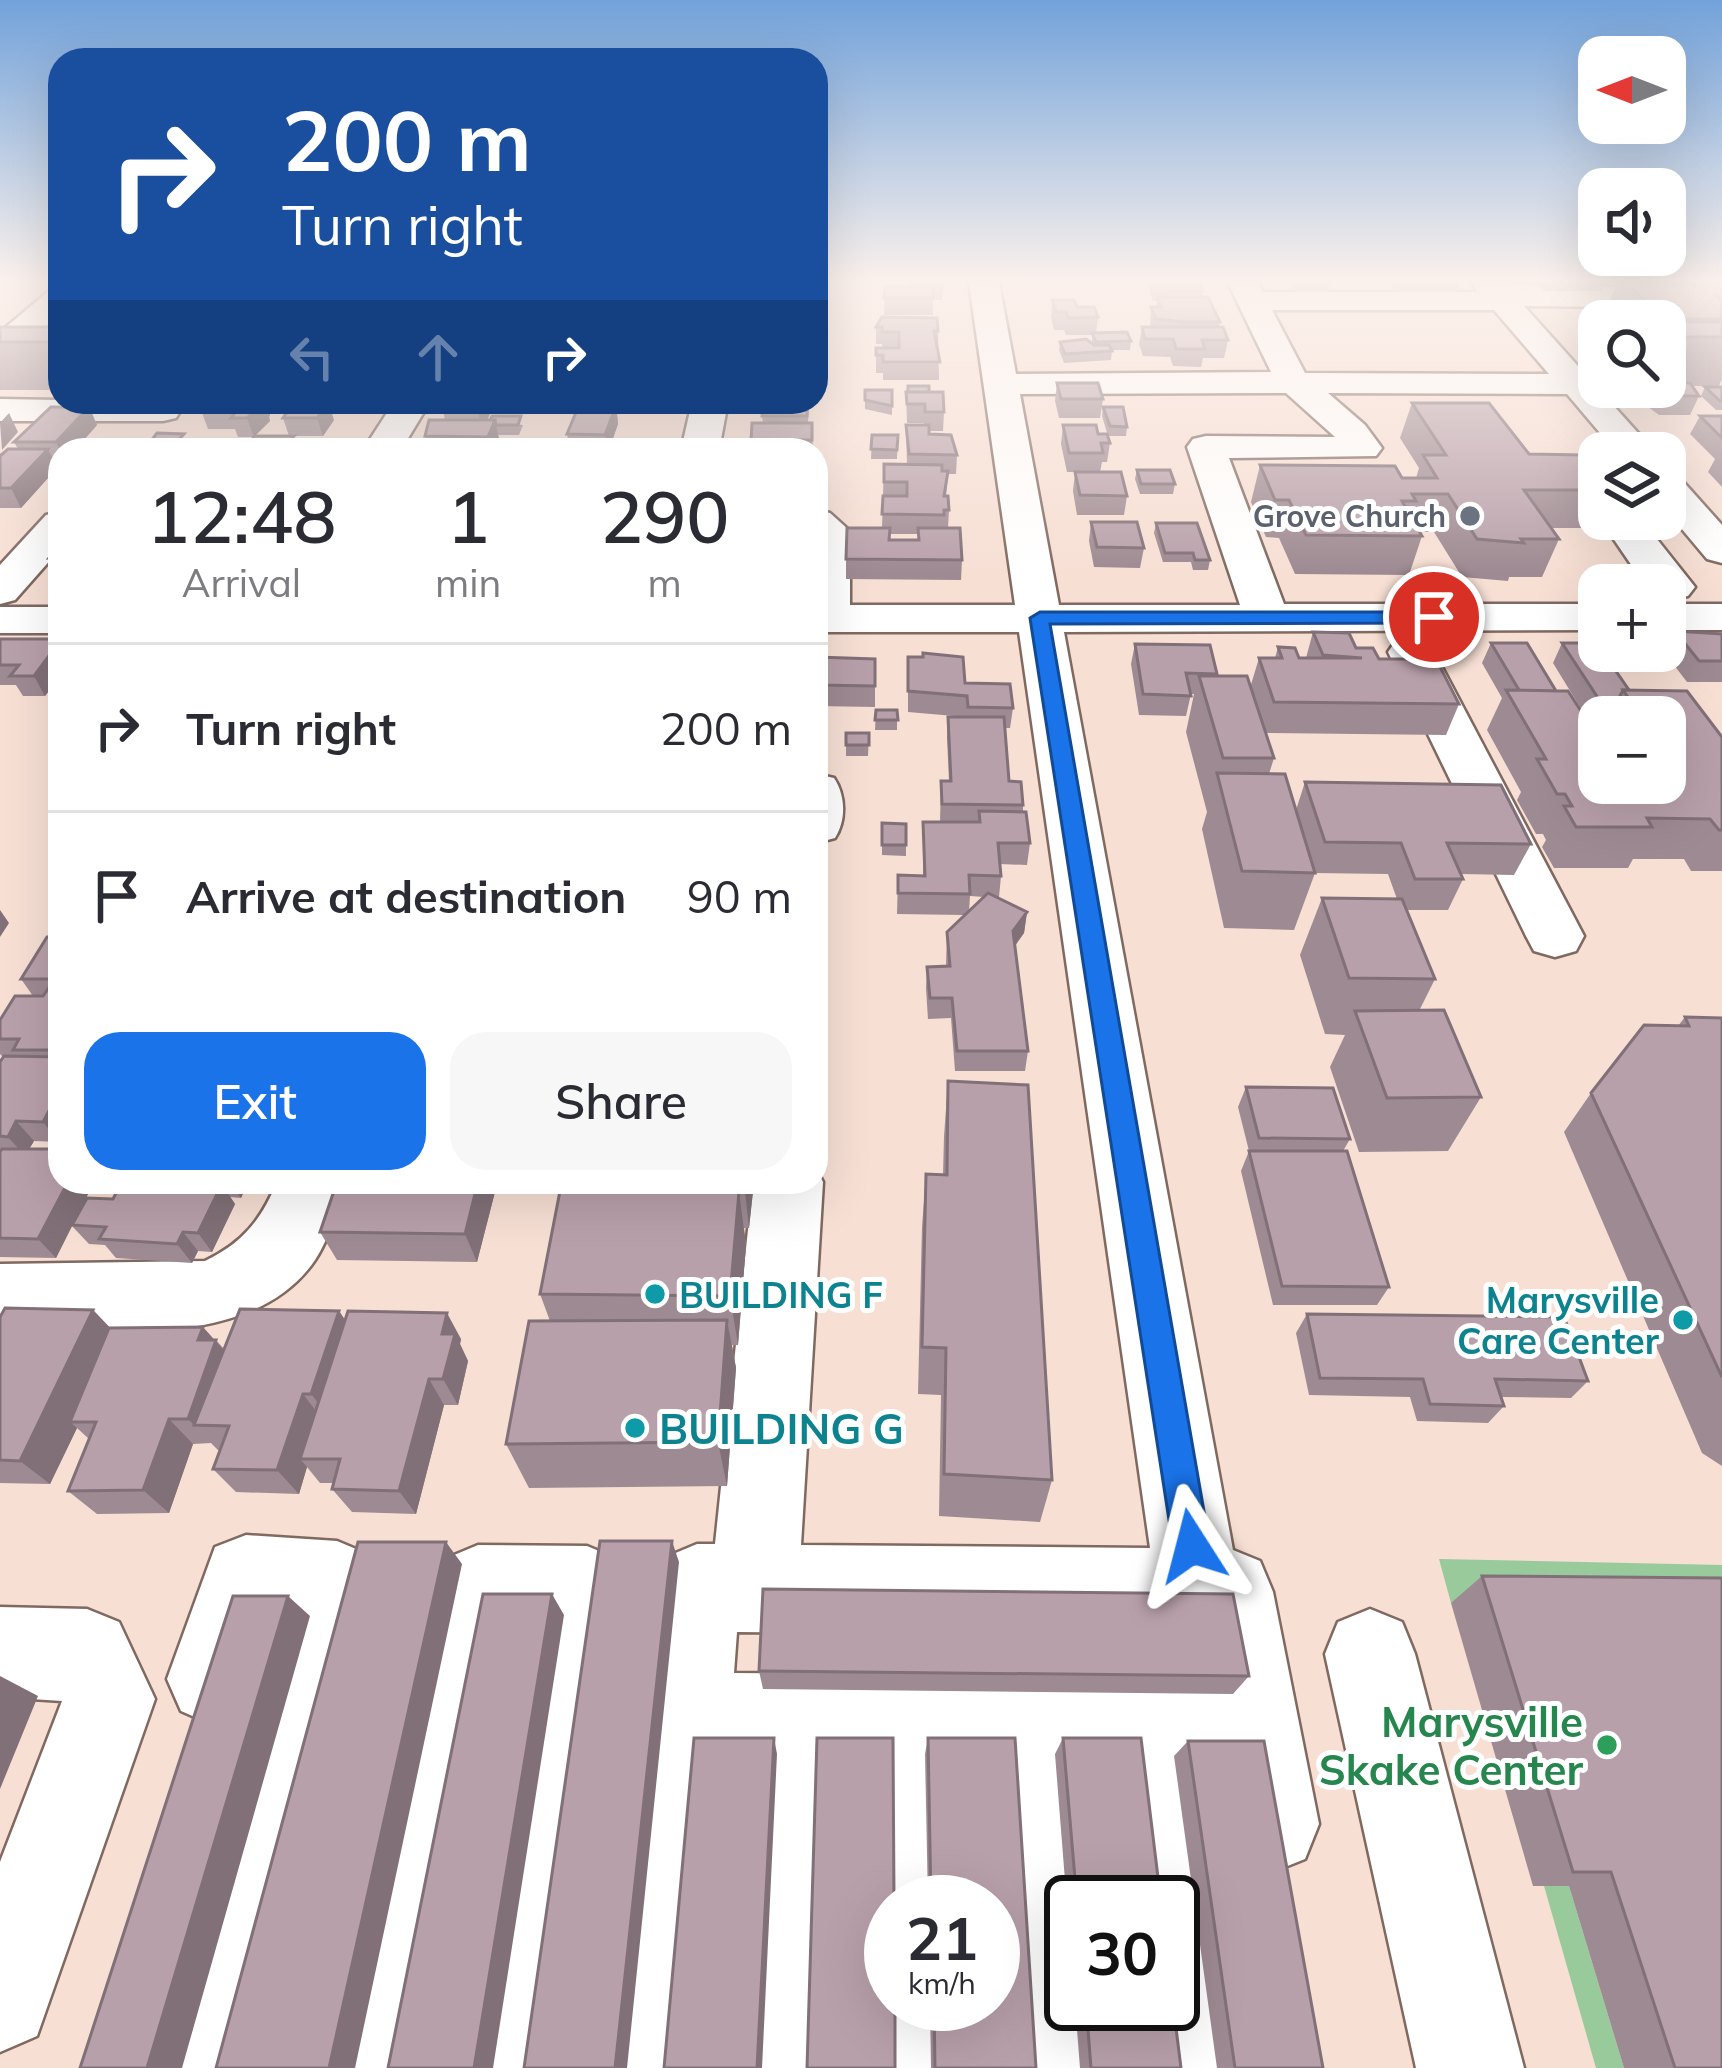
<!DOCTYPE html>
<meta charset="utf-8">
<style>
:root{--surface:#fff;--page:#f7f7f7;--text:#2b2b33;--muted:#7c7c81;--line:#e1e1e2;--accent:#1a73e8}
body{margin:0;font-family:Mulish,sans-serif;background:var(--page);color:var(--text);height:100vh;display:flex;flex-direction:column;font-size:45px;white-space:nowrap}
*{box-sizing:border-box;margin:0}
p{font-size:39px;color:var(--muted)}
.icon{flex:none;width:66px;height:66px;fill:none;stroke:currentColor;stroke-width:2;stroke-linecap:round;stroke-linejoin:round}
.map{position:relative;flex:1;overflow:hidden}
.details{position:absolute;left:48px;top:438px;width:780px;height:756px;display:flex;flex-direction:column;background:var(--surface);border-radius:36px;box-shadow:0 12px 48px #0002}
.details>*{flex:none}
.guide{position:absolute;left:48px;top:48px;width:780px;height:366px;border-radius:36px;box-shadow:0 12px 48px #0002;background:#1a4fa0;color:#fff;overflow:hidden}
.needle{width:78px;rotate:270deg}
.tools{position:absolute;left:1578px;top:36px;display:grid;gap:24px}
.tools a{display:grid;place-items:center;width:108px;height:108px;border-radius:24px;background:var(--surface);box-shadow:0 12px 48px #0002;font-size:60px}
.speed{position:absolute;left:864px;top:1875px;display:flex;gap:24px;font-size:60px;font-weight:700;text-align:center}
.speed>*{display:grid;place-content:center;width:156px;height:156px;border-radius:50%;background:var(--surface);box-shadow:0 12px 48px #0002;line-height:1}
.speed small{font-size:30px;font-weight:400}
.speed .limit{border:6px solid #111;border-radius:18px;background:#fff;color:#111}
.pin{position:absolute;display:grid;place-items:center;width:102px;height:102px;color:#fff;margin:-51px;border:6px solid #fff;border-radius:50%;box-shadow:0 3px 12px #0007}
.me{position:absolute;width:132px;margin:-66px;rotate:351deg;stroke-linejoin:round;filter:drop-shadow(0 0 9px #0008)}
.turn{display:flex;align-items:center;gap:42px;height:252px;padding:0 36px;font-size:54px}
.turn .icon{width:156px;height:156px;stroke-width:2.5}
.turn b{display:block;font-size:84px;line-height:102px}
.lanes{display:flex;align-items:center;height:114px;padding:0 36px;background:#0003;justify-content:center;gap:60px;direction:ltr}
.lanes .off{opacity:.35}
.eta{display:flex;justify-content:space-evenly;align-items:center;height:204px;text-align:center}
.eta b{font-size:72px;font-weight:600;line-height:84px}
.cta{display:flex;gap:24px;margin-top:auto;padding:24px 36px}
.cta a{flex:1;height:138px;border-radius:36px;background:var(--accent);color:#fff;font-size:48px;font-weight:600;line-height:138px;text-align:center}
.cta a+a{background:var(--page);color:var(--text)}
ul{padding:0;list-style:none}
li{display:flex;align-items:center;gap:36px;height:168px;padding:0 36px;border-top:3px solid var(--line)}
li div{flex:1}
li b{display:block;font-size:45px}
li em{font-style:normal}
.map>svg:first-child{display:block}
</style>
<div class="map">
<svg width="1722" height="2068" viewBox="0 0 1722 2068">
<rect width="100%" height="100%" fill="#f7dfd4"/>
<path fill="#99ca9c" d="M1439 1559 1722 1565V1605L1451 1603Z
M1544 1886H1569L1624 2068H1596Z"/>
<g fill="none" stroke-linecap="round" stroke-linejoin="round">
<defs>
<path id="minor" d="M969 283H999L1016 374 1271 372 1228 283H1258L1263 292H1478L1472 283 1722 290V308L1524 306 1656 453H1617L1567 394 1328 393 1365 425 1382 448 1376 456 1229 458 1284 604H1599V630L1064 632 1233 1550 1260 1561 1273 1592 1319 1824 1305 1859 1270 1873 1235 1859 1221 1824 1213 1769H1200L1220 1902 1216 1911 1224 1932 1244 2068H1136L1129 2004H1173V1902H1118L1104 1769 1081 1768 1094 1902H1071V2004H1103L1109 2068H1001L986 1768H956L962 1902H891V1944L875 1938 860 1902 861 1767H842L837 2068H729L747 1766H728L705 2068H597L653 1588 666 1557 697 1544H715L753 1182H816V1168L823 1182 801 1545 1150 1548 1019 632H816V510L830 513 850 531V605H1015ZM1272 310H1494L1549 374 1305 373ZM1286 393 1335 437 1206 436 1193 439 1187 447 1240 605H1059L1020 394ZM737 1632 1192 1635 1198 1676 734 1673Z
M60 289V314L12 356 0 359V332L49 291Z
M0 399 174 402 181 410 176 418 163 421H0Z
M394 402H430L401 450H363Z
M692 402H728L719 450H681Z
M1665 473 1679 477 1722 525V563L1707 559 1665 509Z
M60 512V549L15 600 0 604V565L46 515Z
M1600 519H1641L1695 587 1688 596 1665 600V585H1645Z
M1665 604H1722V630H1665Z
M0 607H60V633H0Z
M1411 638 1427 642 1434 652 1584 936 1576 951 1555 957 1534 951 1526 936 1388 652 1395 642Z
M816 774 834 778C846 796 846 821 835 838L816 843Z
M277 1182H347C337 1207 330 1238 315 1260 252 1353 98 1329 0 1330V1264L205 1261C243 1243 261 1220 277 1182Z
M246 1535 337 1541 368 1554 381 1585 262 2068H154L282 1624H276L245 1711 213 1725 181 1711 167 1679 215 1547Z
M478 1545 587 1546 618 1559 631 1590 570 2068H462L536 1633H514L435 2068H327L434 1589 447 1558Z
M0 1607 87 1609 119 1622 155 1699 37 2036 0 2052V1862L62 1701 0 1697Z
M1370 1609 1402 1622 1415 1654 1524 2068H1416L1325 1654 1338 1622Z
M891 1960V2004H965L967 2068H859V2004L875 1967Z"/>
</defs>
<use href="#minor" stroke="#7f6960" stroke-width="5"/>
<use href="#minor" fill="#fff" fill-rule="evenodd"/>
</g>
<path fill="#9e8a92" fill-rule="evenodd" d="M52 283H60V302Z
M816 283H822L821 301H816Z
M907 283H943L942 300H933V315H884L885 287H907Z
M1150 283H1200L1203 291 1202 297 1220 322 1219 327 1228 340 1224 358H1203L1201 367 1173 366 1170 357 1143 356 1139 344 1142 327H1150L1151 307H1156L1157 301H1153L1149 291Z
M1290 283H1330L1328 292H1296Z
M1390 283H1459L1457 292H1396Z
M1536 283H1604L1601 291H1544Z
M1617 283H1722V379L1719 386H1692L1699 396 1690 415H1659L1640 401 1646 387H1665V321H1629L1609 303Z
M1052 300 1077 307 1098 317 1096 333 1131 341 1130 350H1112L1111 360 1064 363 1059 350 1060 342 1092 343V335H1066L1064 330H1054L1051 317Z
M0 327H60V390H0Z
M876 327 938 331 939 380H883V373H876V348H882V344H876Z
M1057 383 1103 399 1100 418H1059L1055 401Z
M1705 387H1722V410H1716L1701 396Z
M865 390H892V415L865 409Z
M906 392H929L944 412 943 431H929V434L957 455 956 474H948L946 496 949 510 948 528 962 560 961 580 846 579V559L882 528 884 464 907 465 906 425H924V423H907ZM889 534H918V540H889Z
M208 402H266L270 415 269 417 270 421 253 437H238L235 429H208L201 410Z
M294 402 334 420 323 436H289L283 418Z
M483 402H495L487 420 523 425 519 435H498L501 450 426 440 425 436 445 420 443 411Z
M604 402H644L642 412H617L618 424 612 440H632L634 450H564L569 445 567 434 604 406Z
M770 402H809L808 423H812L813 450H751V441L763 423 762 416Z
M1412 403 1529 454 1599 474V519L1595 528H1551L1559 539 1542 577H1509L1508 581 1462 577 1434 532H1420L1422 536 1409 575 1295 574 1279 538 1266 537 1251 502 1260 465 1416 478 1419 468 1400 438Z
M89 407 97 425 75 450H60V461H54L57 468 21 508H0V452L1 455 18 449 14 442Z
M1103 407 1127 427 1126 436H1108L1102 416Z
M1700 416H1722V487L1708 472 1715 459 1690 434Z
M1063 425 1098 434 1110 443 1107 462H1102L1100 472H1067L1061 444Z
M872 435H898L897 459H871Z
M1137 470 1175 484 1173 494H1140L1135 479Z
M1075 472 1127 496 1124 515H1077L1073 491Z
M1091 522 1144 548 1140 568 1094 567 1089 541Z
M1156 523 1210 560 1208 570H1193L1191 562H1163L1154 533Z
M60 544V578L49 558Z
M1675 631 1722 634V682H1687L1664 652Z
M1313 632 1356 648 1379 659H1406L1410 649 1459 704 1446 735 1266 733 1274 758 1269 774 1296 810 1305 782 1531 844 1514 875 1461 874 1463 879 1448 910H1407L1435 979 1419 1011 1481 1097 1448 1151 1359 1152 1330 1067 1345 1035 1325 1034 1300 955 1322 898 1397 899 1388 874 1315 873 1294 930 1224 928 1202 829 1207 812 1186 732 1194 694H1191L1186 716 1139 715 1131 664 1135 644 1250 688 1259 658H1275L1278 647 1299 658H1306Z
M0 639H60V677L45 696H23L16 685H0Z
M1491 643 1599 783H1665V717H1599V725H1591L1553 663 1562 643 1629 690 1722 737V871H1691L1684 859H1633L1628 868H1554L1542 847 1546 840 1543 834H1536L1517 800 1521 792 1487 730 1502 698 1482 663Z
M816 657 875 659V707L816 706Z
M908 657 1013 708 1010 728H1005L1009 781 1023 805V812L1030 843 1027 865 1000 864 1001 876 999 897H996L1027 912 1024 933 1015 946 1028 1051 1025 1071H955L951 1018 928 1019 926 988 927 967 946 966 947 932 964 915 897 914 898 875 923 876V822H940L941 781H949L947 737 948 717H966L908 712ZM970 896 984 897 969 911Z
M876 710H897V730H875Z
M846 733H869L868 756H846Z
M882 823 906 824V856L882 855Z
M60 937V1140L59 1142 34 1141 29 1149 60 1182H94L83 1204 113 1199 117 1192 104 1191 97 1182H248L241 1198 230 1197 235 1204 212 1252 198 1251 192 1263 116 1258 105 1245 89 1244 72 1226 56 1258 0 1257V1062L3 1057 0 1054V1020L33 996 21 979Z
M1685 1017 1722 1018V1466L1702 1453 1564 1132 1591 1093 1678 1026Z
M948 1081 1052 1480 1040 1522 939 1516 941 1395 918 1394 922 1227 926 1174 943 1175 944 1136Z
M1246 1087 1350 1139 1343 1151 1389 1287 1377 1305H1273L1241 1171 1249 1151 1238 1107Z
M337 1182H493L496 1188 477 1262 337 1260 320 1232Z
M572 1182H754L749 1228H744L746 1245 738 1345H732L736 1368 727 1486 529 1488 506 1444 550 1321 540 1294 574 1191Z
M93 1310 110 1328 216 1340 224 1349 339 1311 345 1320 461 1339 460 1344 468 1361 458 1405H444L416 1514 352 1512 332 1489 334 1483H320L307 1467 299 1494 236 1492 213 1469 220 1450H218L211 1443 193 1444 169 1513 97 1514 68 1491 89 1439 77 1428 50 1484 0 1483V1317Z
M1307 1314 1588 1381 1571 1398 1501 1397 1504 1406 1488 1423 1417 1421 1410 1397 1309 1395 1296 1333Z
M1482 1576 1722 2068H1624L1569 1886H1533L1451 1603Z
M759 1671 1249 1676 1233 1694 763 1689Z
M928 1738H1015L1036 2068H931L930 2004H993V1902H928L925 1754Z
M1063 1738 1161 1902H1071V1956L1055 1754Z
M1188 1741 1323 2068H1217L1174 1756Z
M1075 2004H1173L1181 2068H1080Z"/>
<path fill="#817077" d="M819 302V319L818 329H816V312Z
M258 402H266L270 415 269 417 270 421 254 437 247 418Z
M328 402 334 420 323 436 317 418Z
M483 402H495V404L482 430 478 411Z
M616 406 618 424 609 450H607L605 435Z
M89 407 97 425 75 450 60 451 56 442Z
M9 413 18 432 2 450 0 423Z
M495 420 499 439 494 450H491L488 437Z
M294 436 298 450H280Z
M48 449 57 468 21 508 11 488Z
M60 641V677L45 696 34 676Z
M0 910 9 923 0 937Z
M1027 912 1024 933 1010 952 1013 931Z
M60 1090V1140L59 1142 43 1122Z
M16 1121 34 1141 25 1156 8 1137Z
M68 1182H94L56 1258 38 1239Z
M230 1182H248L241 1198Z
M478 1182H493L496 1188 477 1262 465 1234Z
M744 1182H754L749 1228Z
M222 1184 235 1204 212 1252 198 1233Z
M739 1192 746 1245 738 1345 730 1296Z
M183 1232 198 1251 192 1263 177 1244Z
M93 1310 119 1337 70 1422 77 1428 50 1484 20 1461Z
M339 1311 357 1338 331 1419 311 1394Z
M447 1313 461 1339 460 1344 468 1361 458 1405 443 1379 442 1334Z
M727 1320 736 1368 727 1486 718 1442Z
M203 1327 238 1366 194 1425 188 1419 198 1340Z
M429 1379 444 1405 416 1514 399 1491Z
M303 1394 322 1419 300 1459 307 1467 299 1494 277 1470Z
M169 1419 193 1444 169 1513 143 1490Z
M672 1541 679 1562 627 2068H615Z
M446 1542 462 1564 355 2068H329Z
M552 1594 564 1615 493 2068H474Z
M288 1596 310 1616 182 2068H147Z
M0 1676 38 1696 0 1789Z
M774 1738 777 1754 762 2068H757Z"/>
<path fill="#b8a0aa" stroke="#817077" stroke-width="3" d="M1155 283H1199L1203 291H1169L1166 285Z
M1625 283H1722V295H1715L1722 301V319H1666Z
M885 287H933V298H884Z
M1157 297H1208L1220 322H1184L1156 319 1151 307H1161Z
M1052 300H1074L1077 307H1094L1098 317 1068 318 1066 312H1056Z
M882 317 937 318 938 331H934L940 362H883V355H876V348H899V332H882V327H876Z
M1665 322H1722V337H1665Z
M0 327H60V342H0Z
M1142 327H1223L1228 340H1202L1205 349H1176L1173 339H1145Z
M1127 332 1131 341 1096 342 1092 333Z
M1086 339 1094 345H1109L1112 351 1065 354 1060 342Z
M1057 383H1098L1103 399H1061Z
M1665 383H1690L1699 396H1667L1654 387H1665Z
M908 386H929V392H908Z
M1705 387H1722V401H1720Z
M865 390H892V406L865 400Z
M906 392H943L944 412H925V404H907Z
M208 402H264L247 418H231L237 410H201Z
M294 402H328L317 418H283Z
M448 402H483L478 411H443Z
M770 402H808L807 416H762L764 404H770Z
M1412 403H1489L1529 454 1584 455 1599 474V490H1524L1559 539H1521L1524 543 1477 539 1448 494H1412L1416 501H1402L1422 536 1306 535 1289 500H1275L1260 465 1395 466 1402 478H1437L1423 455H1446Z
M579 405 616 406 605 435 567 434Z
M51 407H89L56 442H14Z
M1103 407H1123L1127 427 1110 426Z
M492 416H521L518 425H496L495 420H490Z
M1700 416H1722V438Z
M429 420H495L488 437 425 436Z
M752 423H812V440H797V450H752L755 441H751Z
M906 425H929V434L951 435 957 455 909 454Z
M1063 425H1096L1098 434H1107L1110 443H1101L1103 453H1069Z
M157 433 184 434 175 444H203L199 450H144Z
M872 435H898L897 450 871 449Z
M254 436H294L280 450H248Z
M423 440H499L494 450H419Z
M632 440 624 450H564L565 445H579L581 441Z
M8 449H48L11 488H0V456Z
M884 464 942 465V471H948L944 496H948L949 510H944V515L882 514 883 496H907V482H884Z
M1137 470H1170L1175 484H1141Z
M1075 472H1121L1127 496 1080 495Z
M1091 522H1137L1144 548 1097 547Z
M1156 523H1197L1210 560H1195L1193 553H1165Z
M847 528H890L889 540H919L918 528H960L962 560 846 559Z
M60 544V557L49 558Z
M1675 631 1722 634V661H1699Z
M1313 632 1349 633 1356 648H1373L1379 659H1415L1410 649H1431L1459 704 1274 702 1259 658H1282L1278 647 1295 648 1299 658H1362L1323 655Z
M0 639H60V641L34 676H10L19 665H0Z
M1491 643H1527L1556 691 1519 690Z
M1562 643H1596L1599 651H1602L1629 690H1623L1616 704H1602Z
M1135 644 1210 645 1217 674 1186 673 1191 696 1143 694Z
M923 653 963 657 965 683 1010 684 1013 708 968 707 967 696 908 691V657H923Z
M816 657 875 659V686L816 685Z
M1199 676H1247L1274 758H1223Z
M1506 690 1568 691 1599 739V783H1665V759H1671L1665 751V717H1642L1623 690 1687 691 1722 737V830H1719L1710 819 1647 818 1652 827H1576L1564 806H1572L1565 794H1557L1537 759H1546Z
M876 710H897L898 720H875Z
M948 717H1004L1009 781 1021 782 1023 805 942 804 941 781H951Z
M846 733H869V745H846Z
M1217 773 1285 774 1315 873 1242 871Z
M1305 782 1501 785 1531 844 1447 843 1463 879H1415L1401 843 1325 842Z
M979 811 1026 812 1030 843H998L1001 876 969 875 970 894 898 893V875L925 876 923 822H980Z
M882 823 906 824V845H882Z
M988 893 1027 912 1013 931 1028 1051H957L952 998H930L927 967 950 966 947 932Z
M1322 898 1402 899 1435 979 1349 978Z
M47 937H60V979H21Z
M50 986H60V1050H13L19 1039H0V1020L15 996H43Z
M1444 1010 1481 1097 1387 1098 1355 1011Z
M1685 1017 1722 1018V1377L1591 1093 1644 1025 1689 1026Z
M4 1056 60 1057V1090L43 1122 16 1121 8 1137 0 1136V1062Z
M948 1081 1028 1085 1052 1480 944 1474 946 1348 922 1347 926 1174 947 1175Z
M1246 1087 1333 1088 1350 1139 1259 1138Z
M2 1149H60V1182H68L38 1239 0 1238V1152Z
M1249 1151H1347L1389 1287 1282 1286Z
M122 1182H183L222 1184 198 1233 183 1232 177 1244 99 1239 106 1227 72 1225 87 1198 113 1199Z
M337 1182H478L465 1234 320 1232Z
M560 1191 739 1192 730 1296 540 1294Z
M5 1308 93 1310 20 1461 0 1460V1317Z
M240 1309 339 1311 311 1394H303L277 1470 213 1469 229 1426 194 1425Z
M348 1311 447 1313 442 1334H455L443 1379H429L399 1491 332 1489 340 1459H300Z
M1307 1314 1564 1317 1588 1381 1495 1379 1504 1406 1430 1404 1423 1379 1320 1378Z
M727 1320 718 1442 506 1444 529 1321Z
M203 1327 198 1340H216L188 1419H169L143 1490 68 1491 96 1422H70L109 1328Z
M600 1541H672L615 2068H524Z
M358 1542H446L329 2068H216Z
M1482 1576 1722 1578V2068H1675L1611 1872H1573Z
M763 1589 1233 1594 1249 1676 759 1671Z
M483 1594H552L474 2068H388Z
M233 1596H288L147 2068H80Z
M694 1738H774L757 2068H664Z
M817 1738H893L894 1902H891V2004H895V2068H807Z
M928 1738H1015L1036 2068H935L934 2004H993V1902H931Z
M1063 1738H1141L1161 1902H1077Z
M1188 1741H1264L1323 2068H1235Z
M1086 2004H1173L1181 2068H1091Z"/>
<linearGradient id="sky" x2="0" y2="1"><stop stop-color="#72a2da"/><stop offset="0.49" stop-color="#fbf1ec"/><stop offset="1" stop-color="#fbf1ec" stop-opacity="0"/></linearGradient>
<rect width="1722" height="573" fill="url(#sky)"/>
<path fill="#1a73e8" stroke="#114b97" stroke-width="3" d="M1040 612H1434L1444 617 1434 623 1050 624 1210 1546 1205 1559 1192 1565 1178 1559 1173 1546 1030 618Z"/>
<circle fill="#6b7280" stroke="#fff" stroke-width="4.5" cx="1470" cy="516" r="12"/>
<g fill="#0f9aa8" stroke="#fff" stroke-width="4.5">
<circle cx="655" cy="1294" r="12"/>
<circle cx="1683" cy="1320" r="12"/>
<circle cx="635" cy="1428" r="12"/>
</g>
<circle fill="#2e9e5b" stroke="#fff" stroke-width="4.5" cx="1607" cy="1745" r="12"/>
<g text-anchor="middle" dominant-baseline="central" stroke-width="10" stroke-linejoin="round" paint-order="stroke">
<g font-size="30" font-weight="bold" fill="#5b616d" stroke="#fff" text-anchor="end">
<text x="1446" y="516">Grove Church</text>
</g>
<g font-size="36" font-weight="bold" fill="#0d838f" stroke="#fff" text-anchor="start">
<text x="679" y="1294">BUILDING F</text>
<text x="1659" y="1299" text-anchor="end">Marysville<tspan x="1659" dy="41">Care Center</tspan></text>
</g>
<g font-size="42" font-weight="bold" fill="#0d838f" stroke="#fff" text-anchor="start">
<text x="659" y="1428">BUILDING G</text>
</g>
<g font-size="42" font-weight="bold" fill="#27864d" stroke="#fff" text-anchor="end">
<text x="1583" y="1721">Marysville<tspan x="1583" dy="48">Skake Center</tspan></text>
</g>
</g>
</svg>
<div class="tools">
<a><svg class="needle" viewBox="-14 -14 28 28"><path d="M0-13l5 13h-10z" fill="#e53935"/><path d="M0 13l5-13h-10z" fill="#7c7c81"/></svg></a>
<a><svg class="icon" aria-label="sound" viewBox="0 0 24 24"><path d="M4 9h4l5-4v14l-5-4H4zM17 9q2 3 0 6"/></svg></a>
<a><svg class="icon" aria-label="search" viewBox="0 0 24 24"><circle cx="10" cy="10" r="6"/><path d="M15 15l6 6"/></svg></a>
<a><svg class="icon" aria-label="layers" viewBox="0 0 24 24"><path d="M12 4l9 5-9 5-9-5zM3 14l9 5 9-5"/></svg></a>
<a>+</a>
<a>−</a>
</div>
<div class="speed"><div>21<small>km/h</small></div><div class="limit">30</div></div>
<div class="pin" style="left:1434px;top:617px;background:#d93025"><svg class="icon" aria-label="arrive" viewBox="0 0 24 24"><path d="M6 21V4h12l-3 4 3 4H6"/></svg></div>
<svg class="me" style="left:1192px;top:1546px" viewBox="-20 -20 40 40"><path d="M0-17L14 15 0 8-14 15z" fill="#1a73e8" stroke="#fff" stroke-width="4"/></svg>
<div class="guide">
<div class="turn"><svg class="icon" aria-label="right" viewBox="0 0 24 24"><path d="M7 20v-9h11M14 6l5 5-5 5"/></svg><div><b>200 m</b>Turn right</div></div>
<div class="lanes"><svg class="icon off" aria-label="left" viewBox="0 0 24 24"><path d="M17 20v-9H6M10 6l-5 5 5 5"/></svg><svg class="icon off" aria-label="ahead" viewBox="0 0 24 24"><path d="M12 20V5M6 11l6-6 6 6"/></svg><svg class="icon" aria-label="right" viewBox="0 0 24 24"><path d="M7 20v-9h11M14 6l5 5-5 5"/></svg></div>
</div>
<section class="details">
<div class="eta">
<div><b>12:48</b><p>Arrival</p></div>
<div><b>1</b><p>min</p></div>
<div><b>290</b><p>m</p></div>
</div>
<ul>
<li><svg class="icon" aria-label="right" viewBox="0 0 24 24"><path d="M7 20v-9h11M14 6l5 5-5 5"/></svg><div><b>Turn right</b></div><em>200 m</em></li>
<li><svg class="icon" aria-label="arrive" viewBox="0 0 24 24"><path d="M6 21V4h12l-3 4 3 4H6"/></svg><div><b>Arrive at destination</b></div><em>90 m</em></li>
</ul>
<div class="cta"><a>Exit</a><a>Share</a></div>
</section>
</div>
